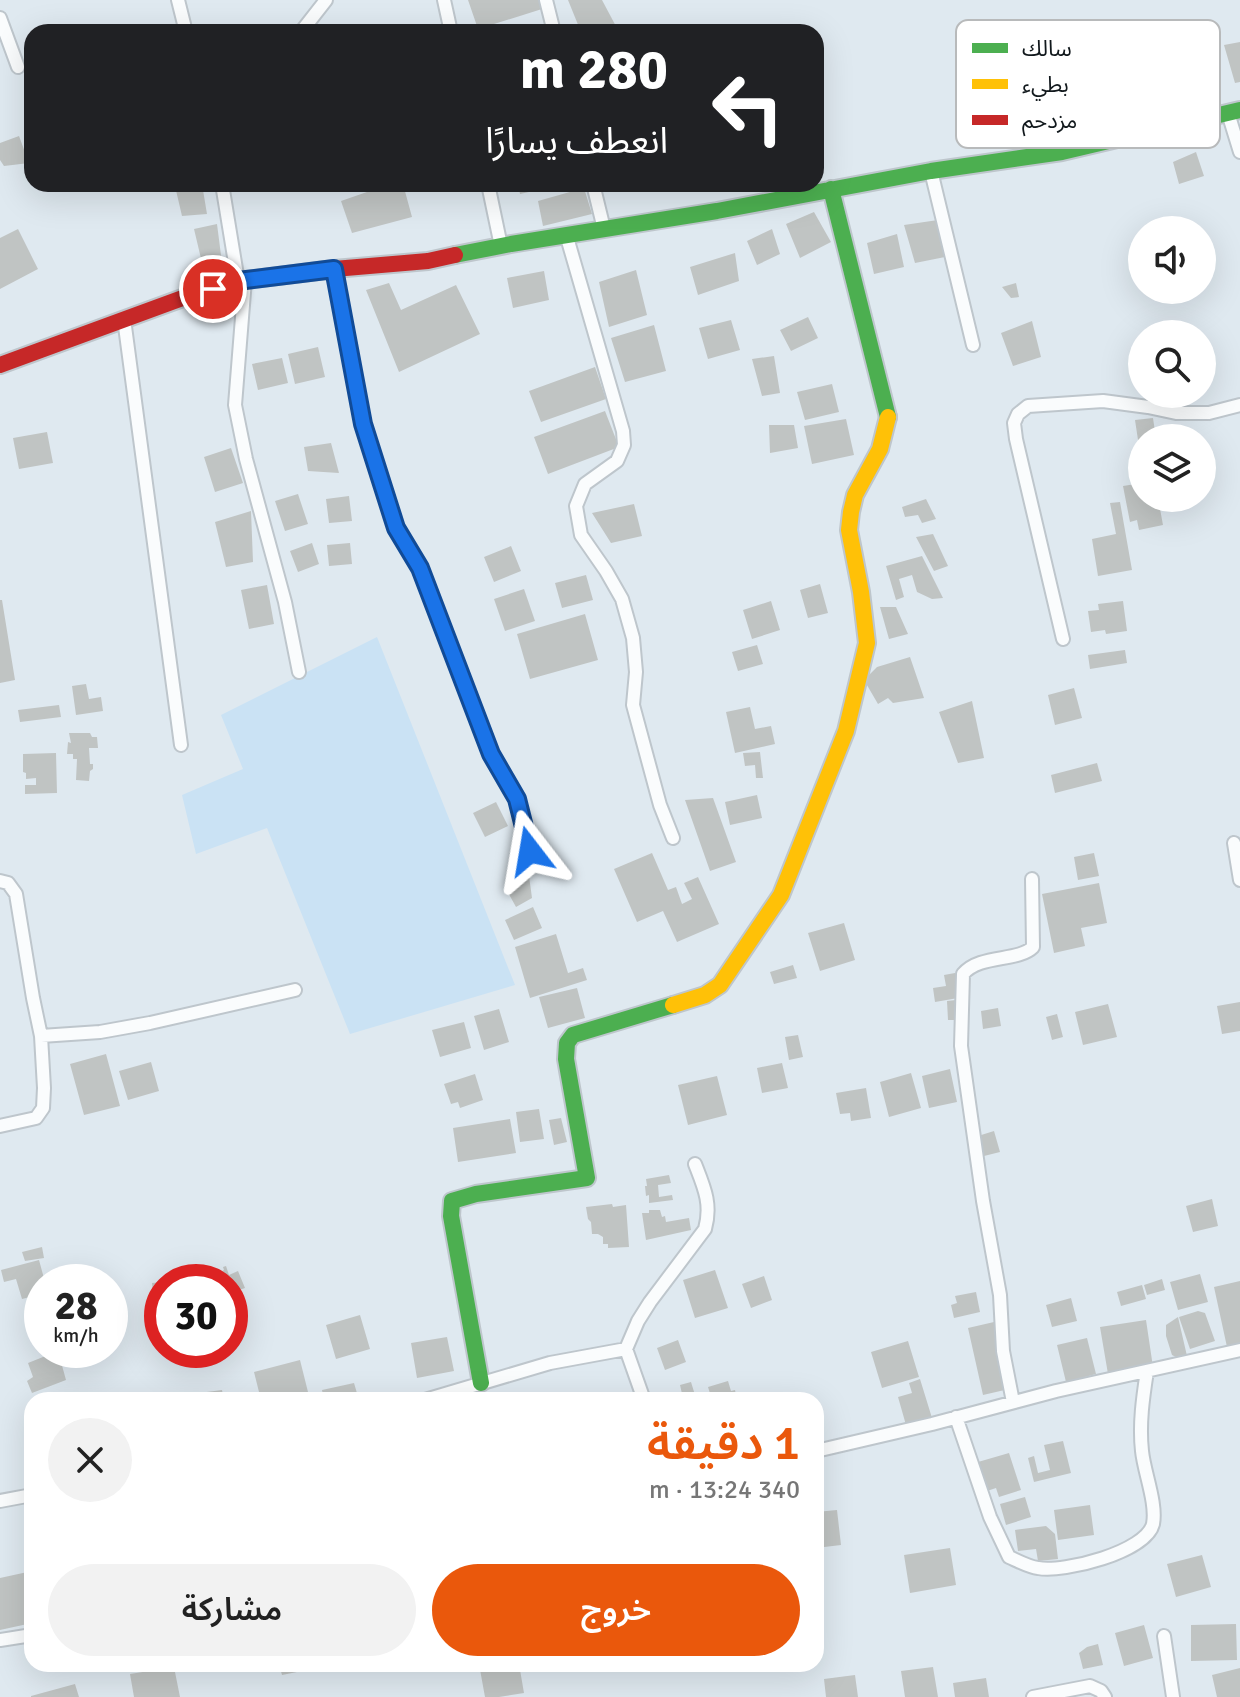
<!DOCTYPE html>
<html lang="ar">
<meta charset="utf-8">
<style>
:root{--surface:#fff;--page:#f2f2f2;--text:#222;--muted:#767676;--accent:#ea580c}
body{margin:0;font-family:Signika,"Noto Sans Arabic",sans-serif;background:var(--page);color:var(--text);direction:rtl;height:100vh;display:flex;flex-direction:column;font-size:30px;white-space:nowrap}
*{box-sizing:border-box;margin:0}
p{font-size:26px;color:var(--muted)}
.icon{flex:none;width:44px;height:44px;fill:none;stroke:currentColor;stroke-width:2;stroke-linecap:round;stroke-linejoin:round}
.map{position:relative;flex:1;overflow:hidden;direction:ltr}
.details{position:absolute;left:24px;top:1392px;width:800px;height:280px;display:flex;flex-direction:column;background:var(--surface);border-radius:24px;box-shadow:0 8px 32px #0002;direction:rtl}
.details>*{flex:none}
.banner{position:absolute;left:24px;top:24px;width:800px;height:168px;border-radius:24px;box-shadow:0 8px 32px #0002;direction:rtl;background:#202124;color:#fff;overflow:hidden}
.tools{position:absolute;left:1128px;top:216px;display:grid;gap:16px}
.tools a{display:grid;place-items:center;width:88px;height:88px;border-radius:50%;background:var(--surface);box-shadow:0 8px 32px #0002;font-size:40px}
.speed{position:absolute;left:24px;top:1264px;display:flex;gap:16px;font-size:40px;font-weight:700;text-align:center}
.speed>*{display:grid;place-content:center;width:104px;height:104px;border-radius:50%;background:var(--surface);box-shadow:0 8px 32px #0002;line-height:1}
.speed small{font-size:20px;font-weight:400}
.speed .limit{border:12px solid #d22;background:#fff;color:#111}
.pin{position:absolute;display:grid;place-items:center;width:68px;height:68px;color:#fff;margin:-34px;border:4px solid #fff;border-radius:50%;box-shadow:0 2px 8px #0007}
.me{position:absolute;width:88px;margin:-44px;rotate:346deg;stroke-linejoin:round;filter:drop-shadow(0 0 6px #0008)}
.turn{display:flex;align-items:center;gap:28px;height:168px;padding:0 24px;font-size:36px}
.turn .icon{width:104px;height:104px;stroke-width:2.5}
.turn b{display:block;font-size:56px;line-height:68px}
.round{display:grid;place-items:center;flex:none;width:84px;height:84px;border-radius:42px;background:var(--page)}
.overview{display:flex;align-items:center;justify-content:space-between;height:136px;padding:0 24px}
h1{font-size:48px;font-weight:600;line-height:60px;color:var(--accent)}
.button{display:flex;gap:16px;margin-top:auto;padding:16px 24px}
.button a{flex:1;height:92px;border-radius:48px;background:var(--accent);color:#fff;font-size:32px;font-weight:600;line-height:92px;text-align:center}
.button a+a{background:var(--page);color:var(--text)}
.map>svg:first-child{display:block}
</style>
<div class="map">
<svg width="1240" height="1697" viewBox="0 0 1240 1697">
<rect width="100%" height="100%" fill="#dfe9f0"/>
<path fill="#cae2f4" d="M377 637 515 985 350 1034 267 828 196 854 182 795 243 769 221 715Z"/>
<path fill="#c0c4c3" d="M468 0H540L542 9 478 29Z
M568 0H602L619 32H581Z
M536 24 538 32H505V31Z
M1240 42V82L1235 83 1224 45Z
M19 136 29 163 4 166 0 160V143Z
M1196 152 1204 176 1179 184 1173 162Z
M188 184H202L207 214 182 216 175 186Z
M390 184H403L412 217 352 233 341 201Z
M518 184H560V185L520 194Z
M584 188 592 214 543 226 538 201Z
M814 212 831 242 800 258 786 224Z
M938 220 945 257 915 263 904 225Z
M217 224 222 263 203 267 194 229Z
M18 229 38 269 0 289V238Z
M772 229 780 254 757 265 747 241Z
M897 234 904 267 874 274 867 243Z
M735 253 739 281 698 295 690 267Z
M636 270 647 315 609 327 599 282Z
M544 271 549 300 513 308 507 278Z
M389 283 401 310 456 285 480 334 399 372 366 290Z
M1016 283 1019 297 1011 298 1002 287Z
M808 317 818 338 791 351 780 330Z
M731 320 740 350 708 359 699 328Z
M1032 321 1041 357 1013 366 1001 333Z
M654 325 666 371 625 382 611 338Z
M318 347 325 377 295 384 288 354Z
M774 356 780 393 762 396 752 359Z
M282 358 288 383 258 390 252 364Z
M595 367 606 399 541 422 529 391Z
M832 384 839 412 805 420 797 392Z
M605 411 619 447 548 474 534 437Z
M1153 418 1156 438H1142V453H1140L1135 420Z
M846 419 854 455 812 464 804 426Z
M769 425H794L798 448 770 453Z
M47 432 53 463 19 469 13 438Z
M331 443 339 473 308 471 304 447Z
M231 448 243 483 215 492 204 457Z
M1142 483V498H1158L1163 525 1139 530 1137 520 1130 522 1123 486Z
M298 494 308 524 285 531 275 501Z
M349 496 352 521 329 523 326 499Z
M926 499 936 519 922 523 918 515 905 517 902 507Z
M1120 502 1132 570 1098 576 1092 539 1116 534 1110 503Z
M634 504 642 536 611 543 592 513Z
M251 511 253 562 226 567 215 522Z
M933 534 948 566 934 571 916 537Z
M312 543 319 564 298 572 290 551Z
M350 543 352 564 329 566 327 545Z
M511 546 521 571 494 582 484 557Z
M922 556 943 598 932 599 917 592 912 575 899 579 904 597 896 600 886 566Z
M586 575 593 600 562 608 555 583Z
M820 584 828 613 808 618 800 590Z
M267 585 274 624 249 629 241 590Z
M524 589 535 621 505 631 494 599Z
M0 600H2L15 680 0 683Z
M771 601 780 630 752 639 743 610Z
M1123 601 1127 631 1106 634 1105 630 1091 632 1088 611 1099 610 1098 604Z
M880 607H896L908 634 889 639Z
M585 614 598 660 530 679 517 634Z
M757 645 763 664 738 671 732 652Z
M1125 650 1127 663 1090 669 1088 655Z
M910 657 924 698 893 703 888 698 878 704 864 680 877 667Z
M86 684 89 699 101 697 103 711 76 715 72 686Z
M1074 688 1082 718 1055 725 1048 695Z
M972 701 984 758 958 763 939 712Z
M59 705 61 717 20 722 18 710Z
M750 707 755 729 771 726 775 744 735 753 726 712Z
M69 733H90L92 737H97L98 748H89L90 764H93V769L90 771 89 781 76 780 77 759H73V754H67L68 742 71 743Z
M760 752 763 778H756L755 765 745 766 743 753Z
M56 753 57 793 25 794V785H36V778L26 779V773L23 772V754Z
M1097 763 1102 781 1055 793 1051 775Z
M757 795 762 818 730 825 725 802Z
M713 798 736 862 710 871 685 800Z
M496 802 508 826 485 837 473 813Z
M652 853 668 890 676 887 682 904 692 899 684 883 698 877 719 924 677 942 663 911 637 922 614 869Z
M1094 853 1099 876 1078 880 1074 857Z
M529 876 532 898 516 907 506 889Z
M1099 883 1107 923 1081 928 1085 946 1054 953 1042 894Z
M533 907 542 928 514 940 505 920Z
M844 923 855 960 820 971 808 933Z
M556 934 568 973 583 968 587 980 530 998 515 947Z
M793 965 797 978 774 984 770 972Z
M955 973 958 998 935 1002 933 988 946 986 944 975Z
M577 988 585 1018 548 1028 539 997Z
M956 1000 958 1020H948L947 1001Z
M1240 1002V1031L1222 1034 1217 1006Z
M1108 1004 1117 1037 1083 1045 1075 1012Z
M998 1008 1001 1026 983 1029 981 1011Z
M499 1009 509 1042 484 1050 474 1016Z
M1057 1014 1063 1037 1052 1040 1046 1017Z
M464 1022 471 1048 440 1057 432 1030Z
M798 1035 803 1057 789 1060 785 1037Z
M106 1054 120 1106 84 1115 70 1064Z
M151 1062 159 1091 128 1100 119 1071Z
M782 1063 788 1088 762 1093 757 1068Z
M950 1069 957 1102 929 1108 922 1076Z
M911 1073 921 1108 889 1117 880 1082Z
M475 1074 483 1100 460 1108 458 1102 451 1104 444 1084Z
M717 1076 727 1115 688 1125 678 1085Z
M866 1088 871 1118 851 1121 850 1113 840 1114 836 1093Z
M539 1109 544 1139 520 1142 516 1112Z
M561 1118 567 1142 554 1145 549 1120Z
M510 1119 516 1153 458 1162 453 1128Z
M994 1131 1000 1152 984 1156 978 1136Z
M669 1175 671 1183 658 1185 659 1197 672 1195 673 1200 649 1203V1195L646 1196 645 1186H647L646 1179Z
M1212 1199 1218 1226 1193 1232 1186 1206Z
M612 1204 613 1207 626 1205 629 1247 608 1248V1244H603V1237L598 1234H592L591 1222 588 1219 586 1207Z
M649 1210H660L662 1217 665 1216 666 1222 689 1218 691 1230 646 1240 642 1213H649Z
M42 1247 44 1258 25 1261 22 1252Z
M39 1260 45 1282H42V1294L22 1299 16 1279 4 1282 1 1270Z
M226 1266 229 1275 238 1271 245 1288 230 1293V1282H218L216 1275 224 1270 223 1267Z
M208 1267 212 1282H189L197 1277 194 1270Z
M715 1270 728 1308 695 1318 683 1280Z
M1200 1274 1208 1302 1178 1310 1170 1282Z
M764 1276 772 1300 751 1308 742 1284Z
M1162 1279 1165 1290 1147 1295 1144 1285Z
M1240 1281V1344L1227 1347 1214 1287Z
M162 1282V1309L155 1311 152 1283Z
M1142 1285 1146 1299 1121 1306 1117 1292Z
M976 1292 980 1312 954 1318 951 1305 957 1303 955 1296Z
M1071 1298 1077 1321 1052 1327 1046 1305Z
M1198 1311 1205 1313 1215 1341 1190 1349 1179 1317Z
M360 1315 370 1349 336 1359 326 1325Z
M1178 1317 1187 1356 1178 1358 1172 1355 1166 1336V1325Z
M1146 1320 1153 1367 1108 1374 1100 1327Z
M994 1322 1009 1389 983 1395 968 1328Z
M447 1337 454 1371 417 1378 411 1343Z
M1087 1338 1096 1374 1066 1382 1057 1345Z
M678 1340 686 1362 665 1370 657 1348Z
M908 1341 919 1377 882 1388 871 1352Z
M58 1351 66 1380 32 1393 27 1381 33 1377 28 1363Z
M300 1360 309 1396 293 1400H261L254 1372Z
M920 1379 932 1418 906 1425 898 1397 912 1393 909 1383Z
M728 1381 731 1391 735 1390 737 1400H731L730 1396 712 1400 708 1387Z
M691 1382 695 1395 683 1398 680 1385Z
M354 1383 359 1400H324L322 1390Z
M222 1390 224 1400H200L199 1393Z
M1063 1441 1071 1473 1034 1482 1028 1458 1034 1456 1038 1473 1050 1470 1044 1445Z
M1009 1453 1021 1490 999 1497 996 1488 987 1491 978 1462Z
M1025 1497 1031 1517 1006 1525 1000 1504Z
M1090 1505 1094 1535 1058 1540 1054 1510Z
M837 1510 841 1545 816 1548V1512Z
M1046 1526 1055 1534 1058 1559 1038 1561 1036 1549 1018 1551 1015 1530Z
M950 1548 956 1585 910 1593 904 1555Z
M1202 1555 1211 1587 1176 1597 1167 1564Z
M32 1571V1623L0 1630V1578Z
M1236 1624 1237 1660 1191 1661V1625Z
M1144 1625 1153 1658 1124 1666 1115 1633Z
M1098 1644 1103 1665 1083 1669 1079 1653 1087 1647Z
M279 1664H300L302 1671 282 1675Z
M479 1664H519L524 1693 499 1697H485Z
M174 1667 180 1697H134L130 1674Z
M933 1667 938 1697H905L901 1671Z
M1240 1668V1697H1217L1212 1675Z
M855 1675 858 1697H826L824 1679Z
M986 1678 989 1697H955L953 1683Z
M75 1684 79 1697H31V1696Z"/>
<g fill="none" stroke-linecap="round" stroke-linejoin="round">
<defs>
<path id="street" d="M178 0 186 32
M444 0 451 32
M546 0 554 32
M0 18 18 67
M301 32 326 0
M1228 113 1240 152
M931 171 973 345
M222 184 238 281
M488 184 501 246
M593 184 604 229
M566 234 623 431 624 445 617 461 585 484 576 506 581 535 606 571 622 599 633 638 636 672 633 705 660 805 673 838
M334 269 363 424 396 528 420 568 491 754 517 799 530 851
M245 280 235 405 246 459 285 602 299 672
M124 319 181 745
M1063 639 1016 439 1014 423 1018 414 1028 406 1103 401 1148 407 1176 413H1209L1240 405
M1234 843 1240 880
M0 881 8 883 16 894 33 998 41 1036 44 1088 43 1108 36 1118 0 1126
M41 1036 100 1032 150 1023 295 990
M425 1400 550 1363 626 1349
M644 1400 626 1349 638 1321 650 1302 705 1229C712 1204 704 1187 695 1164
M1013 1402 1003 1351 1000 1295 983 1201 961 1046 963 974C980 954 1018 962 1033 947L1032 879
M956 1417 990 1517 1009 1557C1018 1561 1029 1567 1038 1568 1064 1573 1146 1552 1153 1524 1157 1503 1144 1472 1142 1451 1139 1424 1143 1397 1147 1371
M816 1451 932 1424 1056 1391 1240 1350
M0 1501 32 1495
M1164 1636 1173 1697
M0 1640 32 1635
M1033 1697 1090 1686 1101 1691 1105 1697"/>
<path id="fast" d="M831 189 888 417
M455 255 511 244 717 211 931 171 1062 152 1240 110
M481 1383 451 1216 452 1201 476 1194 587 1178 566 1059 567 1043 573 1035 673 1005"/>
<path id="slow" d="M673 1005 705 995 720 985 781 895 846 731 867 643 861 592 849 530 851 512 855 495 880 449 888 417"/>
<path id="jam" d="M0 365 188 296 238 281 334 269 428 261 455 255"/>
</defs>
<use href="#street" stroke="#bec6cc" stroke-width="16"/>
<use href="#fast" stroke="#bec6cc" stroke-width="20"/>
<use href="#slow" stroke="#bec6cc" stroke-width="20"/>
<use href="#jam" stroke="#bec6cc" stroke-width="20"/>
<use href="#street" stroke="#fafcfd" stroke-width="12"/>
<use href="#fast" stroke="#4caf50" stroke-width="16"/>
<use href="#slow" stroke="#ffc107" stroke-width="16"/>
<use href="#jam" stroke="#c62828" stroke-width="16"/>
</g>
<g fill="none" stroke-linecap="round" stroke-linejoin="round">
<defs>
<path id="route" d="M213 289 238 281 334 269 363 424 396 528 420 568 491 754 517 799 530 851"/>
</defs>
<use href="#route" stroke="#114b97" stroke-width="20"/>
<use href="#route" stroke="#1a73e8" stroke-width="14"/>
</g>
<rect x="956" y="20" width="264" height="128" rx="12" fill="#fff" stroke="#b8babb" stroke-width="2"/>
<rect x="972" y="43" width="36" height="10" fill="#4caf50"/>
<rect x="972" y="79" width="36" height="10" fill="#ffc107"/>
<rect x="972" y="115" width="36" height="10" fill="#c62828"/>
<g font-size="22" fill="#11181c">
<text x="1022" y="56">سالك</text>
<text x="1022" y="92">بطيء</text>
<text x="1022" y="128">مزدحم</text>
</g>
</svg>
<div class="tools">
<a><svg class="icon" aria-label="sound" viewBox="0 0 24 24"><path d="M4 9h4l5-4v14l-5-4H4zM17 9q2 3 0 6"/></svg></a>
<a><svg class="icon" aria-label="search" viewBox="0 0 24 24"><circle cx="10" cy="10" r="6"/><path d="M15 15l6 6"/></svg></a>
<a><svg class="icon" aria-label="layers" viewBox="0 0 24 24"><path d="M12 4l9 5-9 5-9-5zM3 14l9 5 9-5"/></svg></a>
</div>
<div class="speed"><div>28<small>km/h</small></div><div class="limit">30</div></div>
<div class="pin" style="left:213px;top:289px;background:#d93025"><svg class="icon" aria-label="arrive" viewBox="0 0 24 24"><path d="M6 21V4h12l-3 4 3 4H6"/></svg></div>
<svg class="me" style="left:530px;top:851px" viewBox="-20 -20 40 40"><path d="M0-17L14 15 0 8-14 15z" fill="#1a73e8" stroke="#fff" stroke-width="4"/></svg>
<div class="banner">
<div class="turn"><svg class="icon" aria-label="left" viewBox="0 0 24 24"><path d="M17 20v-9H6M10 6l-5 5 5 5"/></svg><div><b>280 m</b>انعطف يسارًا</div></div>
</div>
<section class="details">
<div class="overview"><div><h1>1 دقيقة</h1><p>340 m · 13:24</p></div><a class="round"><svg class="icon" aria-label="close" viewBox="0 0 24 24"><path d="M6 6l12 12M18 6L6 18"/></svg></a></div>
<div class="button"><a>خروج</a><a>مشاركة</a></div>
</section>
</div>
